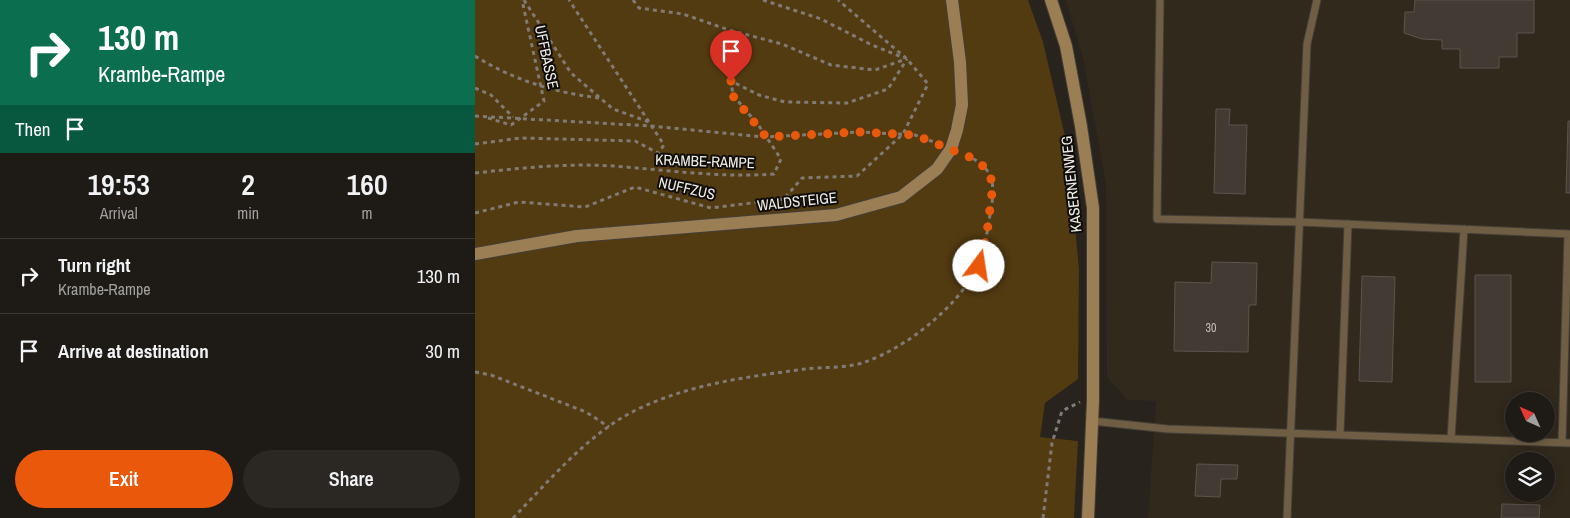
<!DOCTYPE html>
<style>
:root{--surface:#1e1a15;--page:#2b2722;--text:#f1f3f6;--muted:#a1a1a0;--line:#3c3834;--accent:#ea580c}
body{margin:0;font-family:"Archivo Narrow",sans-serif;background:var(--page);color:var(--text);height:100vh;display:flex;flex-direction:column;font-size:19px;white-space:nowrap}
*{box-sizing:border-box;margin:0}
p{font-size:16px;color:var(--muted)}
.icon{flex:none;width:28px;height:28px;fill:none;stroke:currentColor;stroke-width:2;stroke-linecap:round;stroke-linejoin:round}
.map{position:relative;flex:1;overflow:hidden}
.panel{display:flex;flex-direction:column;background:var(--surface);width:475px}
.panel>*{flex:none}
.top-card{background:#0b6e4f;color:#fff;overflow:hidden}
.needle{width:32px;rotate:315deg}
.fabs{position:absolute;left:1030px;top:392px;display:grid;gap:10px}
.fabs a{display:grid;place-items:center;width:50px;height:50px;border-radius:50%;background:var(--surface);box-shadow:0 2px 12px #0003,0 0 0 1px var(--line);font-size:25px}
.pin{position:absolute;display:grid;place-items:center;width:42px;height:42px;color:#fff;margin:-51px -21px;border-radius:50% 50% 50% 0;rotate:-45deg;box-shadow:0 0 5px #0007}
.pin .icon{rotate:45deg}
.me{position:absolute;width:55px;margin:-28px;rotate:14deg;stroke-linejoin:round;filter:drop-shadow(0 0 4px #0008)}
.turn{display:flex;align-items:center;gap:18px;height:105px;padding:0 15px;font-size:22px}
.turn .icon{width:65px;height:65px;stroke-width:2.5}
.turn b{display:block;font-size:35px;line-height:42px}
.then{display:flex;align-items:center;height:48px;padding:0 15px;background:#0003;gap:10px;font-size:19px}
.eta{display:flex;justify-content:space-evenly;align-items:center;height:85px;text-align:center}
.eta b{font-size:30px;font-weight:600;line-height:35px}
.cta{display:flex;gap:10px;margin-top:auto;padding:10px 15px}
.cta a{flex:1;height:58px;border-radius:30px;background:var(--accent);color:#fff;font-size:20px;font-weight:600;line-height:58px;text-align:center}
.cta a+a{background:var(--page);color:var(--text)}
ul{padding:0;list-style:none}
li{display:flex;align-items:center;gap:15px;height:75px;padding:0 15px;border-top:1px solid var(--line)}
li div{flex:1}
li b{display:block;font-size:19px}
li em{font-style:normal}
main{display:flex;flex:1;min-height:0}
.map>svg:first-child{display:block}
</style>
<main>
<section class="panel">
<div class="top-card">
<div class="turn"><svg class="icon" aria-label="right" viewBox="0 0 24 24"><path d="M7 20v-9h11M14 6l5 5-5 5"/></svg><div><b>130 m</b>Krambe-Rampe</div></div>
<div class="then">Then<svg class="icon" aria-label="arrive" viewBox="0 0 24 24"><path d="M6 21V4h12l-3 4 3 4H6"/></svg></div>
</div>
<div class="eta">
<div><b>19:53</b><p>Arrival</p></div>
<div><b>2</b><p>min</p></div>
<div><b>160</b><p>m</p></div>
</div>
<ul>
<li><svg class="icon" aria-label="right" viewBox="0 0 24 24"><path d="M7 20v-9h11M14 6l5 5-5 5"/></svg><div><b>Turn right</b><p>Krambe-Rampe</p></div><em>130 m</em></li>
<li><svg class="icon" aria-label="arrive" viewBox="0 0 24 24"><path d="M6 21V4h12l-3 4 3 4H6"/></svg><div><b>Arrive at destination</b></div><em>30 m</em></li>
</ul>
<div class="cta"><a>Exit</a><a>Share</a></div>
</section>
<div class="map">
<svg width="1095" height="518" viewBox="0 0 1095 518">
<rect width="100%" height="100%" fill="#28231c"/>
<path fill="#32291d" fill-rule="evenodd" d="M591 0H1095V518H673L681 401 652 400 632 377 631 184 608 58ZM1039 401H1071V434H1039ZM1039 461H1071V494H1039Z"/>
<path fill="#523a11" d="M0 0H553L568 42 593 149 604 270 603 379 570 403 565 437 603 441 599 518H0Z"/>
<path fill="#413b34" stroke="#5b554d" d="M940 0H1059V33H1042V57H1024V68H985V49H967V40L947 39 929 33 930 12H939Z
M741 109H755L754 125H772L770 194 739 193Z
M1093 121H1095V193H1091Z
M737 262 782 263 781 305H774L773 352 699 351 700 282 736 283Z
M1000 275H1036V382H1000Z
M887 276 920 277 917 382 884 381Z
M722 464 763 465 762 479H746L745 497 720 496Z
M1027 504 1065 505 1064 518H1026Z"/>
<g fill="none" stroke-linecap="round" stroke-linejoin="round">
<defs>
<path id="lane" d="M685 0 682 219 824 222 1095 234
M617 421 693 429 1095 443
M865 435 873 224
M976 439 989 229
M1087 442 1093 234
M812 518 832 44 842 0"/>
<path id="secondary" d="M576 0 591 46 606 126 618 208V400L613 518
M0 254 102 236 361 215 426 197 462 169 476 149 482 130 487 105 485 62 477 0"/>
</defs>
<use href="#lane" stroke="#443f39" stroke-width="9"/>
<use href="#secondary" stroke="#443f39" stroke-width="14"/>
<path stroke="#807b75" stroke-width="3" stroke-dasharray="4 4" stroke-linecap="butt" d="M49 0 96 73 138 109 174 122
M158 0 164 8 208 14 254 30 307 44 356 65 400 70 431 59
M288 0 346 19 397 45 429 58
M0 56C38 80 81 93 125 98
M0 88 16 95 38 117
M0 116 176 126 289 137 385 132 440 135 464 144
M13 118 36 125 69 101 47 0
M0 144 46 138 160 141 183 153 189 145 94 0
M0 173C46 168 92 163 138 166 192 170 245 178 299 174L306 159 284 126 258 95 256 81 284 95 310 102 372 103 413 89 432 59
M0 213 44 202 110 207 160 187 236 208 309 199 327 178 382 176 428 134 453 84 432 59 363 0
M0 372 16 375 111 412 134 427
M38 518C74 481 112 435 159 411 213 384 272 377 330 369 348 367 375 368 390 362 431 348 484 306 503 266 510 251 512 231 515 215 521 183 520 168 489 154
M568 518 577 443 587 411 605 402"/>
<use href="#lane" stroke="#705e44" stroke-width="7"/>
<use href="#secondary" stroke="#9b7e54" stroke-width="12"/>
</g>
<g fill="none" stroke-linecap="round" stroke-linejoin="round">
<path stroke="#ea580c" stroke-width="9" stroke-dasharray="0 16.2" d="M256 81 258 96 291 137 385 132 440 135 497 158 512 169 518 184 512 233 504 266"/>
</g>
<g text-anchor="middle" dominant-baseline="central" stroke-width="4" stroke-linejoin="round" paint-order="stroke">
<g font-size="12" fill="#c5c0bb">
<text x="736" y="328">30</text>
</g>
<g font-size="15" fill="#f1ede8" stroke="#0f0d0a">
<text transform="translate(72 57) rotate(78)">UFFBASSE</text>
<text transform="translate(230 161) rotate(2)">KRAMBE-RAMPE</text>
<text transform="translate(596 184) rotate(-96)">KASERNENWEG</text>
<text transform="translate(212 188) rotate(13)">NUFFZUS</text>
<text transform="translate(322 201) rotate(-6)">WALDSTEIGE</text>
</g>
</g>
</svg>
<div class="fabs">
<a><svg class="needle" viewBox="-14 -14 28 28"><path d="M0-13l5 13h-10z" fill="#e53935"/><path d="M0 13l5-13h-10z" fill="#a1a1a0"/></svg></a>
<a><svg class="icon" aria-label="layers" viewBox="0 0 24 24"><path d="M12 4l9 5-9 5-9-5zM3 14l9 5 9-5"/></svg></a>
</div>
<div class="pin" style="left:256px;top:81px;background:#d93025"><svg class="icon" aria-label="arrive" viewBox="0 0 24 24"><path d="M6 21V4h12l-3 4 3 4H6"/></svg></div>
<svg class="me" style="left:504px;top:266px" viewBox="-20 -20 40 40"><circle r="19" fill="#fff"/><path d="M0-13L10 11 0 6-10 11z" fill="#ea580c"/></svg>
</div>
</main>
